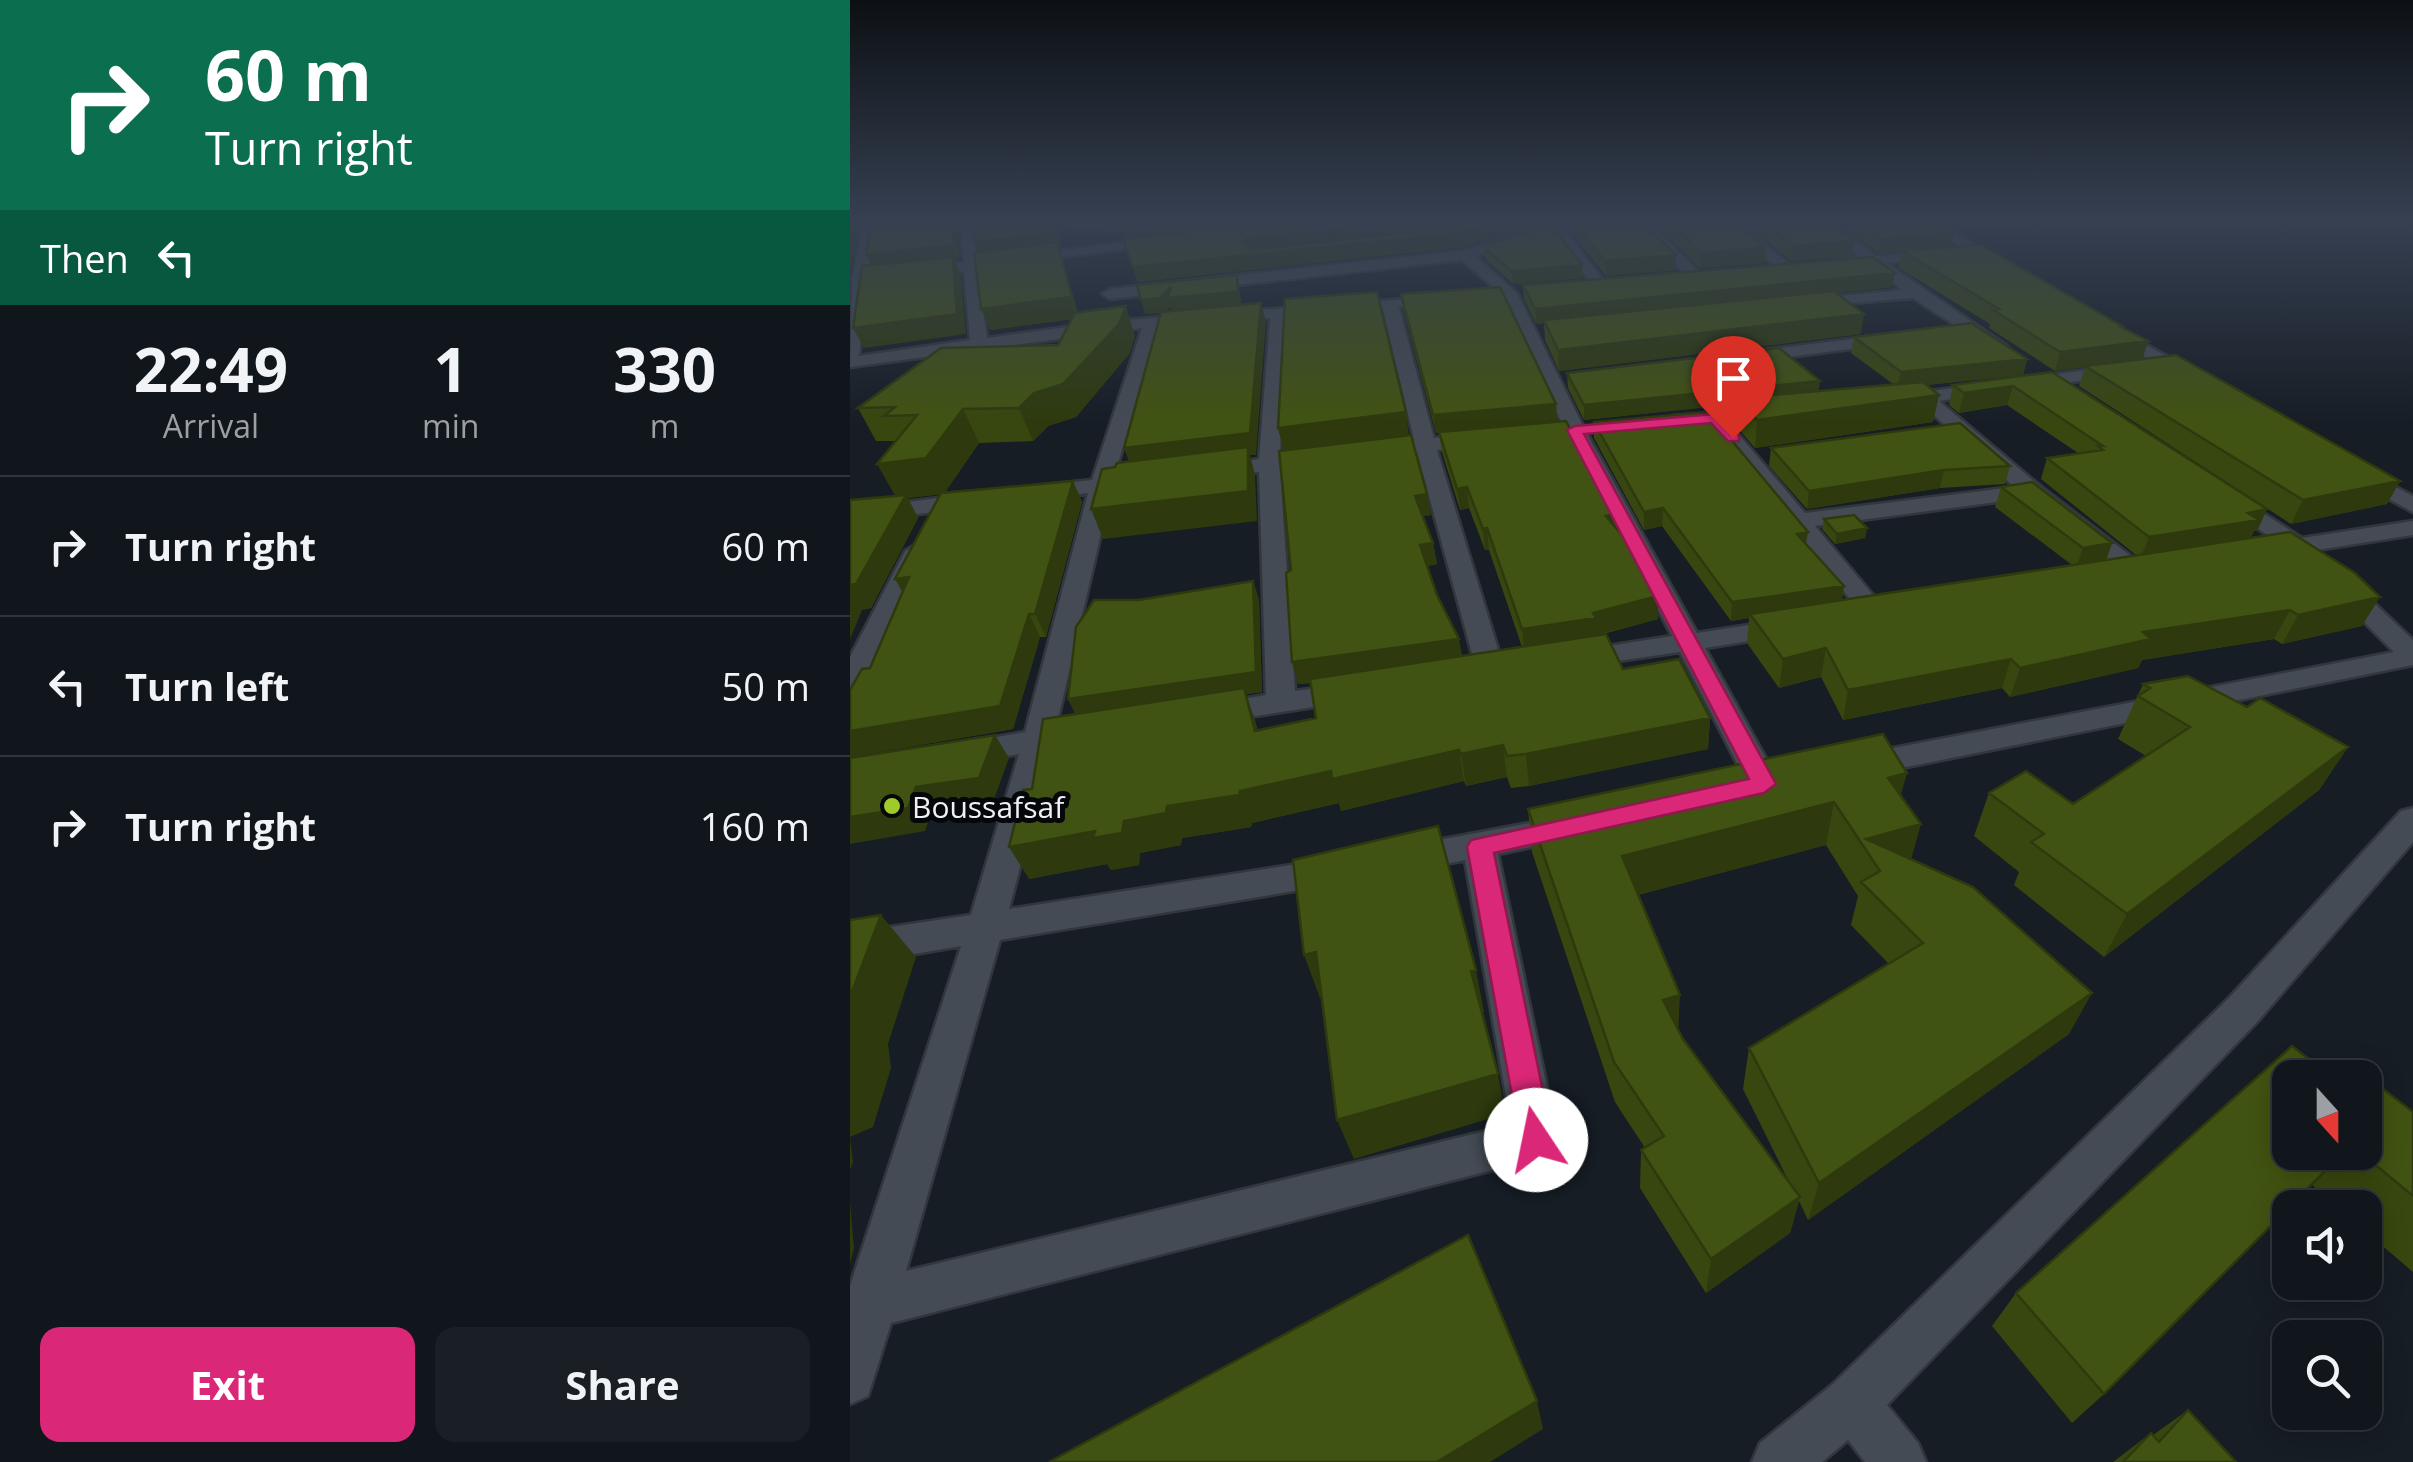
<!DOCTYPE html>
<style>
:root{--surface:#10161c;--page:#191f25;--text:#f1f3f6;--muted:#9c9fa3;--line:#30353b;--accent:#db2777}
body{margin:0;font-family:"Open Sans",sans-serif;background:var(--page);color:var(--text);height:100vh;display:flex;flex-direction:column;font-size:38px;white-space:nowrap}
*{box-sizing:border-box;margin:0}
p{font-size:32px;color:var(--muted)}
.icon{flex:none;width:55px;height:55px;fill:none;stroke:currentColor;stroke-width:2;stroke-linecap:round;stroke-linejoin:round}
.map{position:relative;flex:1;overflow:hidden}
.details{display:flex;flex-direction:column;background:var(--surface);width:850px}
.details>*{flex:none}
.top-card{background:#0b6e4f;color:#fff;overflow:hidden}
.needle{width:65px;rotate:159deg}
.tools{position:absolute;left:1422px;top:1060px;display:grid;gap:20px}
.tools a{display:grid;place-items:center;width:110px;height:110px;border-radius:20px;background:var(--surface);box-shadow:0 5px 25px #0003,0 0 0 2px var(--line);font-size:50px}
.pin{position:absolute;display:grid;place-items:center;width:85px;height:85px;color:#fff;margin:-102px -42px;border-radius:50% 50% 50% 0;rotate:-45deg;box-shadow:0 0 10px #0007}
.pin .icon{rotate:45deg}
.me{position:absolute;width:110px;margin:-55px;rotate:349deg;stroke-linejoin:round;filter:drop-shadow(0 0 8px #0008)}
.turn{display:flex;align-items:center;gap:35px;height:210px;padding:0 40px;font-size:45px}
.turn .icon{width:130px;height:130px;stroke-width:2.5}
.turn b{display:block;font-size:70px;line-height:85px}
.then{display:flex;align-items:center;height:95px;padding:0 40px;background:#0003;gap:20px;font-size:38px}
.eta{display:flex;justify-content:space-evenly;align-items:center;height:170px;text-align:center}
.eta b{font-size:60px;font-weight:700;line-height:70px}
.button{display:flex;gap:20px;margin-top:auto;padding:20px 40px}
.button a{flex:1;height:115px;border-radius:20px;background:var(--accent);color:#fff;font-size:40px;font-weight:700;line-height:115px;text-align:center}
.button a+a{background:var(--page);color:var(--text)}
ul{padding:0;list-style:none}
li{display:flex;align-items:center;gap:30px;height:140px;padding:0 40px;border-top:2px solid var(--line)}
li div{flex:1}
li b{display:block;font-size:38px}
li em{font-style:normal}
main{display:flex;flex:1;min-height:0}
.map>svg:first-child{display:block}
</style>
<main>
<section class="details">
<div class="top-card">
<div class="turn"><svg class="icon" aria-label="right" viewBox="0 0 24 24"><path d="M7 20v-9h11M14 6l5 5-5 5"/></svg><div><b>60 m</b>Turn right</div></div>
<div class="then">Then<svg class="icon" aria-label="left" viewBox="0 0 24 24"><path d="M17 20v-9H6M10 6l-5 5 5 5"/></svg></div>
</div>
<div class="eta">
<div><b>22:49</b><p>Arrival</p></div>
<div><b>1</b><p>min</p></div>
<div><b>330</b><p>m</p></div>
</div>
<ul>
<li><svg class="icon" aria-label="right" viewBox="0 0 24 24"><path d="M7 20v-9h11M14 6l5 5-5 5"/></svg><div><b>Turn right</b></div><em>60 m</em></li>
<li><svg class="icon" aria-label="left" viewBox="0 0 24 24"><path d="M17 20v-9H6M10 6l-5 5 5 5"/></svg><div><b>Turn left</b></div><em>50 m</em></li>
<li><svg class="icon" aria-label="right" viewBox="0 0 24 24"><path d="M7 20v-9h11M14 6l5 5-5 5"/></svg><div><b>Turn right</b></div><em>160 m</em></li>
</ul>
<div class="button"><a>Exit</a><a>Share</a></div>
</section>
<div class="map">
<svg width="1563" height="1462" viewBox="0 0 1563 1462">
<rect width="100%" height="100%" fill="#161d25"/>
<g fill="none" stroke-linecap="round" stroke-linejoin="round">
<defs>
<path id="minor" d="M14 218H26L19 273 114 262 110 218H122L127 260 316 238 323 242 128 269 137 338 261 321 598 296V302L593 304 549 307 584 438 632 433 642 439 632 445 587 450 655 672 641 681 627 672 567 452 524 457 514 451 524 445 564 440 533 309 436 317 430 457 468 452 478 458 468 464 430 469 445 691 503 683 517 692 503 701 360 723 350 720 345 713 350 706 416 695 409 472 365 477 354 471 365 465 409 459 420 318 309 327 264 477 285 475 296 481 293 486 261 490 206 728 226 725 241 735 237 742 201 749 159 909 486 858 498 861 503 871 498 881 486 884 150 940 56 1271 661 1125 615 860 556 872 544 868 539 859 544 850 556 846 717 816 729 819 734 828 729 837 648 854 708 1140 702 1155 41 1323 18 1396 0 1404V1286L111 946 0 965V933L121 915 169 754 113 763 102 759 98 752 102 745 175 732 238 493 187 500 176 493 187 486 242 480 292 328 0 367 2 279ZM114 271 120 340 9 356 18 282Z
M232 218H248L240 223 302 228 296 232 215 227Z
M482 218H519L436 231 430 227Z
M720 218H739L713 228 755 282V288H745L702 232 625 256 667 293 735 430 847 633 938 619 951 627 938 635 855 648 930 784 925 792 899 798 888 795 883 787 894 777 830 652 726 667 712 659 726 651 822 636 715 430 652 295 612 260 260 299 252 294 260 289 613 251Z
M781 218H794L850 273V279H840Z
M869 218H883L940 265V271H930Z
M962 218H976L1026 256 1096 252 1091 259 1036 263 1157 346 1143 350 1063 298 951 307V301L956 299 1052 290 1020 265 983 266V260L1010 257Z
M1064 218H1079L1161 267 1149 270Z
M1262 326 1349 374 1352 378 1337 382 1256 334 1254 331Z
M1041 334 1049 339 1047 343 898 362 889 357 898 352Z
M1273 365 1279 366V374L1089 401 1190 486 1295 567 1298 572 1295 577H1277L1177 498 965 526 1038 613 1025 621 1016 619 859 425 823 428 813 422 823 416 933 409V417L879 423 955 513 1164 487 1070 403 1045 404V396Z
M1509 468 1563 496V512L1501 479V469Z
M1379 491 1452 538 1563 521V535L1467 550 1464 556C1453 559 1414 557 1406 550L1427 542 1371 503V493Z
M121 494 129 496V506L0 523V509Z
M67 544 79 551 14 684 0 693V657L55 551Z
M1493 579 1502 582 1563 640V665L1007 777 996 774 991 766 996 758 1007 755 1544 652 1484 592 1480 587 1484 582Z
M1563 808V842L1407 1022 1037 1405 1068 1443 1076 1462H1015L998 1440 972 1462H902L910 1443 983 1384 1379 998 1551 811Z"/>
</defs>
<use href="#minor" stroke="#32363d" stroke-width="5"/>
<use href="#minor" fill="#444b54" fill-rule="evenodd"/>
</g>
<path fill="#38470f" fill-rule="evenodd" d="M122 218H215L206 220 211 246 209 247 228 313 285 336 279 354 226 417 198 426 183 441 129 443 95 492 223 481 232 502 196 637H190L163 729 0 757 20 668 53 592 45 579 90 494 58 498 68 518 21 608 12 610 45 496 46 441H26L8 408 208 345 222 319 140 330 129 252Z
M255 218H473L474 224 498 218H708L613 247 288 282 273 239 275 238 277 221Z
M719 218H720L826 270 756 276 719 230Z
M799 218H880L915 263 850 268Z
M889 218H975L1005 241 1002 256 941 261Z
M982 218H1080L1101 247 1272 326V328L1298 341 1292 359 1550 481 1537 504 1441 524 1229 386 1235 367 1205 371 1139 328 1140 324 1049 268 1052 251 1072 250 1029 253Z
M633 247 733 278 663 284 635 259Z
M1045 273 1042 287 986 293 1011 334 709 371 695 340 694 323 686 324 674 299 673 285Z
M551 294 706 404 707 422 765 514V527L808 619 746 636 773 669 860 718 858 749 679 786 661 788 657 777 616 786 614 781 491 811 489 803 402 823 401 827 332 838 331 845 290 853 289 865 261 870 257 864 179 879 182 789 226 714 218 699 289 600 403 581 409 600 412 692 396 694 408 731 466 718 461 683 448 684 442 662 441 570 434 451 428 428 559 436 581 515 573 516 583 543 587 564 577 566 587 595 612 656 672 647 639 550H635L619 508 610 510 592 452 589 433H586L553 309Z
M1004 337 1177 359 1173 375 1077 385 1089 395 1083 422 905 448 885 425 887 404 734 420 718 388 717 373 969 391 1043 384 1001 353Z
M1202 372 1417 509 1407 531H1404L1400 538 1512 626 1432 644 1424 639 1292 660 1288 668 1160 697 1152 688 993 720 971 677 929 688 897 643 899 618 881 621 812 526 794 530 744 438V422L956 543 994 586 992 600 1222 565 1145 507 1151 487 1262 543 1256 560 1286 555 1191 479 1197 458 1228 453 1157 405 1109 413 1099 405 1103 385Z
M921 448 1160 466 1155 484 1090 488 957 509 919 466Z
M974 519 1017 528 1015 538 985 544 972 529Z
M1293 684 1397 707 1498 747 1469 790 1254 957 1164 885 1169 872 1124 836 1139 793 1223 804 1296 756 1268 739Z
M1051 796 1061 859 1219 1034 958 1220 949 1201 940 1233 856 1293 790 1188 791 1150 795 1148 765 1102 682 852 678 809ZM976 845 1008 896 1001 925 1039 964 899 1048 893 1089 940 1184 833 1039 828 1030 788 895Z
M1563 1112V1272L1515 1231V1208H1488L1462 1185 1254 1394 1222 1423 1142 1326 1166 1293 1440 1152H1515Z
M1338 1410 1386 1462H1263L1301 1433 1303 1435Z"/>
<path fill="#2e3a0d" d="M2 218H11L0 271V226Z
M102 218H107L110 259H104L111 275 116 334 14 348 3 328 23 269 16 255Z
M204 218H215L206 220 211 246 209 247 229 318 140 330 131 309 130 256 125 242Z
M341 218H464L275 239 271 225Z
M466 218H473L475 228 471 230 574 218H598L599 229 399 253 397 255 612 233 662 218H708L613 247 288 282 283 267 395 255 392 243 395 239 441 233Z
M1104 233 1101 247 1029 253 1031 239Z
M1005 241 1002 256 941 261 943 246Z
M916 248 915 263 850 268 851 253Z
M826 255V270L756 276 755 261Z
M732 265 733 278 663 284 662 271Z
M1045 273 1042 287 686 324 685 309Z
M387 275 392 306 322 312 320 307 315 313 295 314 291 300 321 287Z
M411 303 416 321 406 455H400L405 475 407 521 253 539 241 509 282 470 274 448Z
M276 306 285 336 279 354 226 417 198 426 183 441 169 408Z
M1014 314 1011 334 709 371 708 350Z
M1298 341 1292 360 1205 371 1210 352Z
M1177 359 1173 375 1047 388 1051 372Z
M970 381 968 396 887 398V404L734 420V405Z
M1163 386 1157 405 1109 413 1114 393Z
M1089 395 1083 422 905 448 907 420Z
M706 404 707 422 586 433 583 415Z
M113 409 129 443 94 494 58 498 68 518 21 608 12 610 0 639V585L47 499 27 464Z
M556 412 559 436 434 452 428 428Z
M1094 470 1090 488 957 509 959 491Z
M223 481 232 502 196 637 185 614Z
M1550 481 1537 504 1441 524 1453 500Z
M617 487 619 508 610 510 607 489Z
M577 494 581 515 569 517 565 496Z
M813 508 812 526 794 530V512Z
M1417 509 1407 531H1404L1399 542 1290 559 1299 537Z
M765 514V536L756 516Z
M637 528 639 550H635L633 529Z
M1017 528 1015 538 985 544 987 534Z
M958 532 955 550 947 534Z
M583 543 587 564 574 567 570 545Z
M1262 543 1255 564 1226 568 1233 548Z
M59 577 58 602 45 579Z
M403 581 409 600 412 692 396 694 405 720 416 763 405 731 228 720 218 699Z
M994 586 991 604 900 614 899 618 881 621 882 602Z
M808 596V619L746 635V641L674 652 672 629Z
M1530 597 1512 626 1432 644 1448 615Z
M1440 610 1424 639 1292 660 1288 668 1160 697 1170 668 1293 632Z
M179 614 190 637 163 729 0 757V731Z
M609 639 613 661 448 684 442 662Z
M976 648 971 677 929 688 933 659Z
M1161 659 1152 688 993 720 998 690Z
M860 718 858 749 679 786 676 754Z
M145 735 159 758 143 802 82 811 75 831 0 844V817L66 787Z
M653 745 657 777 616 786 611 754Z
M1498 747 1469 790 1254 957 1277 914Z
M609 750 614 781 491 811 489 803 402 823 401 827 332 838 331 845 290 853 289 865 261 870 257 864 179 879 159 847 274 821 317 806 481 771Z
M1057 773 1045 816 1038 778Z
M984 802 976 845 772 899V856Z
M1071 824 1059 867 1030 871 1016 839Z
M31 915 66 957 38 1044 41 1068 23 1127 0 1137 3 1162 0 1170V997Z
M466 952 482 994 470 998 454 955Z
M626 970 634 1012 629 1013 621 971Z
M1242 993 1219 1034 958 1220 969 1183Z
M830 995 828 1036 813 1000Z
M648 1074 655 1114 504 1159 487 1120Z
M950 1197 940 1233 856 1293 861 1259Z
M0 1201 4 1249 0 1263Z
M687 1401 693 1429 640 1462H587Z"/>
<path fill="#415312" stroke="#2e3a0d" stroke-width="2.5" d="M22 218H102L104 245 16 255Z
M122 218H204L207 233 125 242Z
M297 218H341L271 225 270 221 294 222Z
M439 218H466L441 233 498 218H574L395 239 392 243 403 250 591 228 596 218H662L612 233 283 267 273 239Z
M720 218H789L826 255 755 261Z
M814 218H880L916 248 851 253Z
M907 218H975L1005 241 943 246Z
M1003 218H1080L1104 233 1031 239Z
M700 224 732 265 662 271 633 247Z
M207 242 222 297 131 309 124 253Z
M1131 245 1272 326H1269L1298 341 1210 352 1143 310 1149 309 1052 251Z
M103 257 107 314 3 328 12 266Z
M1023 257 1045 273 685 309 673 285Z
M387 275 388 292 317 298 321 287 310 298 291 300 287 285Z
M650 287 706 404 583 415 551 294Z
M984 291 1014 314 708 350 694 320Z
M527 292 556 412 428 428 435 299Z
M411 303 400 433 274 448 311 312Z
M276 306 269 324 213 384 184 393 169 408 113 409 76 458 27 464 67 415 34 416 45 407 8 408 91 348 208 345 225 313Z
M1121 323 1177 359 1051 372 1004 337Z
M929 348 970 381 734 405 717 373Z
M1326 355 1550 481 1453 500 1235 366Z
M1202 372 1417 509 1398 513 1409 520 1299 537 1197 458 1253 450 1248 446H1253L1163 386 1114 393 1103 385Z
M1073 382 1089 395 907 420 887 398Z
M858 412 958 532 947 534 994 586 882 602 813 508 794 512 744 422Z
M716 421 765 514 756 516 783 548 808 596 743 613 746 618 672 629 637 528 633 529 617 487 607 489 589 432Z
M1110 423 1160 466 1094 470 959 491 921 448Z
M561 435 577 494 565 496 583 543 570 545 587 595 609 639 442 662 436 573 441 570 429 451Z
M398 447V491L241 509 252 469 265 467 267 463Z
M223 481 185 614H179L150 706 0 731V690L12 669 20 668 59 577 45 579 91 493Z
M1182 482 1262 543 1233 548 1151 487Z
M56 495 6 584 0 585V500Z
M1004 515 1017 528 987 534 974 519Z
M1440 532 1505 573 1530 597 1448 615 1440 610 1293 632 1301 639 1170 668 1161 659 998 690 976 648 933 659 900 614Z
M403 581 406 672 218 699 226 627 244 600H289Z
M756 634 773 669 829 659 860 718 676 754 657 756 653 745 611 754 609 750 482 779 481 771 390 791 389 795 317 806 316 813 274 821 272 833 243 838 245 831 159 847 173 790 182 789 193 719 394 688 405 731 466 718 460 679Z
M1338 676 1397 707 1410 698 1498 747 1277 914 1181 842 1194 834 1139 793 1176 771 1223 804 1340 727 1288 696 1300 688 1293 684Z
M1033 734 1057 773 1038 778 1071 824 1016 839 1123 887 1242 993 969 1183 899 1048 1073 943 1011 882 1030 871 984 802 772 856 830 995 813 1000 833 1039 950 1197 861 1259 791 1150 814 1136 764 1062 678 809Z
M145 735 129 778 66 787 58 808 0 817V758Z
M588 826 626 970 621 971 648 1074 487 1120 466 952 454 955 443 860Z
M31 915 0 997V920Z
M1442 1046 1483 1078H1440V1152H1494L1254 1394 1166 1293Z
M1501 1064 1563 1112V1196L1510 1152H1515V1078H1488Z
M618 1235 687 1401 587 1462H199Z
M1338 1410 1386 1462H1273L1301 1433 1309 1442Z"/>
<linearGradient id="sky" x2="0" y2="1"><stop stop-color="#0c1014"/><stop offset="0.52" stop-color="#364051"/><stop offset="1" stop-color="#364051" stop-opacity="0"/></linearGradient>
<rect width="1563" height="423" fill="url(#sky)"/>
<path fill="#db2777" stroke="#8e194d" stroke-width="2.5" d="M865 414 889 435V441H878L861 423 734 434 926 784 914 793 644 853 703 1140 698 1152 686 1157 674 1152 670 1140 617 847 621 840 899 779 717 430 725 426Z"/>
<circle fill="#a0c92c" stroke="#05070a" stroke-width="4" cx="42" cy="806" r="10"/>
<g text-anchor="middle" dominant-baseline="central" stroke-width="10" stroke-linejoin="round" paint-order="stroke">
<g font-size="30" fill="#edf1f7" stroke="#05070a" text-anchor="start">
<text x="62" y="806">Boussafsaf</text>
</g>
</g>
</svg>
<div class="tools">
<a><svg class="needle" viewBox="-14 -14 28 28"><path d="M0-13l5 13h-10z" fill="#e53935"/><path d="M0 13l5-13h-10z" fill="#9c9fa3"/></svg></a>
<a><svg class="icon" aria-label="sound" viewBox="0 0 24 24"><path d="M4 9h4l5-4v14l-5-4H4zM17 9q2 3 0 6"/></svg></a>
<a><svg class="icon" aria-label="search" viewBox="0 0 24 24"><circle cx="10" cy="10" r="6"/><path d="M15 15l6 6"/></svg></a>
</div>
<div class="pin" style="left:883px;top:438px;background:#d93025"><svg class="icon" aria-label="arrive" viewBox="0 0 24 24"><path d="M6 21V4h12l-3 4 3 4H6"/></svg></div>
<svg class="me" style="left:686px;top:1140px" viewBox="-20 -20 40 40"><circle r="19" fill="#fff"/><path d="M0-13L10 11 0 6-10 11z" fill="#db2777"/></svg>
</div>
</main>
